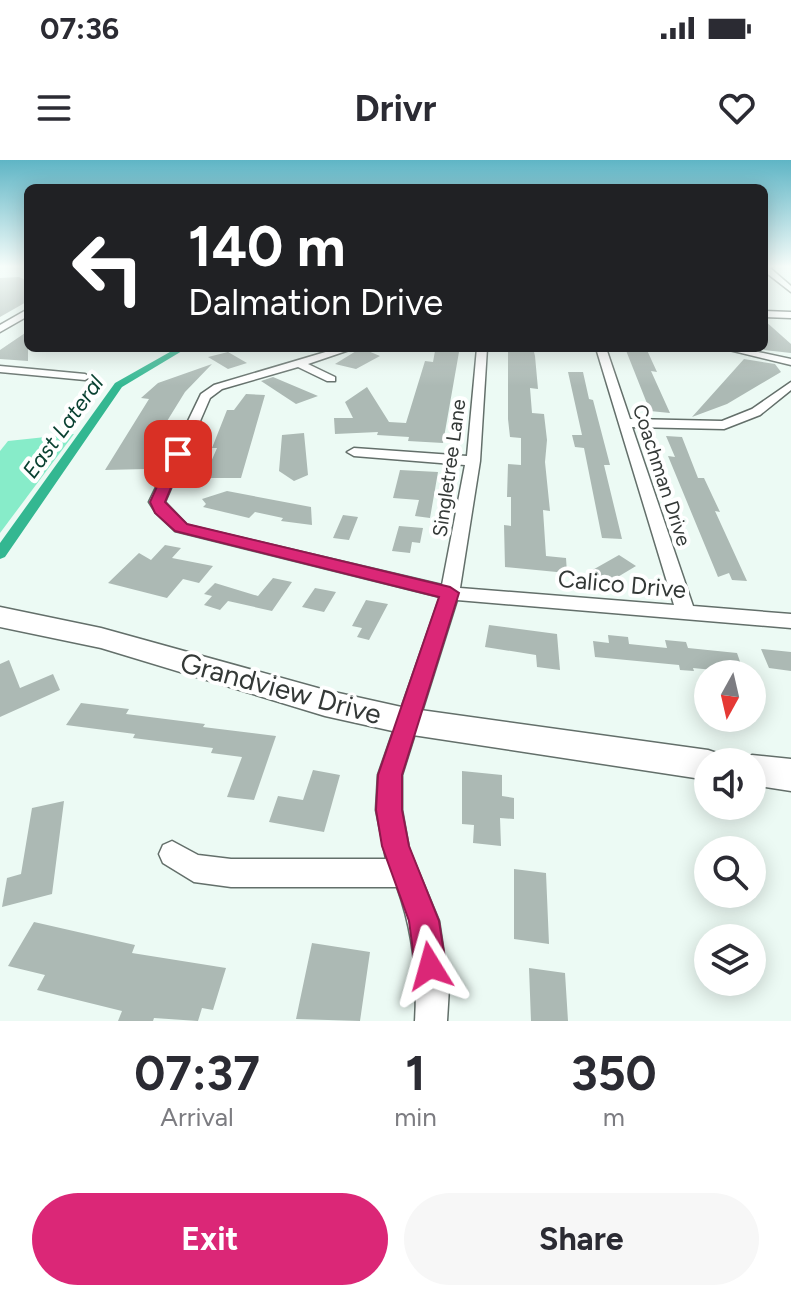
<!DOCTYPE html>
<style>
:root{--surface:#fff;--page:#f7f7f7;--text:#2b2b33;--muted:#7c7c81;--accent:#db2777}
body{margin:0;font-family:Figtree,sans-serif;background:var(--page);color:var(--text);height:100vh;display:flex;flex-direction:column;font-size:30px;white-space:nowrap}
*{box-sizing:border-box;margin:0}
p{font-size:26px;color:var(--muted)}
.icon{flex:none;width:44px;height:44px;fill:none;stroke:currentColor;stroke-width:2;stroke-linecap:round;stroke-linejoin:round}
.map{position:relative;height:861px;overflow:hidden}
.panel{display:flex;flex-direction:column;background:var(--surface);flex:1}
.panel>*{flex:none}
.hud{position:absolute;left:24px;top:24px;width:744px;height:168px;border-radius:12px;box-shadow:0 4px 20px #0003;background:#202124;color:#fff;overflow:hidden}
.needle{width:52px;rotate:188deg}
.tools{position:absolute;left:694px;top:500px;display:grid;gap:16px}
.tools a{display:grid;place-items:center;width:72px;height:72px;border-radius:50%;background:var(--surface);box-shadow:0 4px 20px #0003;font-size:40px}
.pin{position:absolute;display:grid;place-items:center;width:68px;height:68px;color:#fff;margin:-34px;border-radius:16px;box-shadow:0 4px 12px #0006}
.me{position:absolute;width:88px;margin:-44px;rotate:352deg;stroke-linejoin:round;filter:drop-shadow(0 0 6px #0008)}
.turn{display:flex;align-items:center;gap:28px;height:168px;padding:0 32px;font-size:36px}
.turn .icon{width:104px;height:104px;stroke-width:2.5}
.turn b{display:block;font-size:56px;line-height:68px}
.eta{display:flex;justify-content:space-evenly;align-items:center;height:136px;text-align:center}
.eta b{font-size:48px;font-weight:700;line-height:56px}
.primary-button{display:flex;gap:16px;margin-top:auto;padding:16px 32px}
.primary-button a{flex:1;height:92px;border-radius:48px;background:var(--accent);color:#fff;font-size:32px;font-weight:700;line-height:92px;text-align:center}
.primary-button a+a{background:var(--page);color:var(--text)}
.status{display:flex;justify-content:space-between;align-items:center;height:56px;padding:0 40px;background:var(--surface);direction:ltr}
.status svg{height:22px;fill:currentColor}
header{display:flex;justify-content:space-between;align-items:center;height:104px;padding:0 32px;background:var(--surface);font-size:36px;font-weight:700}
.map>svg:first-child{display:block}
</style>
<div class="status"><b>07:36</b><svg viewBox="0 0 49 12"><path d="M0 12V9h3v3zM5 12V6h3v6zM10 12V3h3v9zM15 12V0h3v12zM26 1h20v11H26zM47 4h2v5h-2z"/></svg></div>
<header><svg class="icon" aria-label="menu" viewBox="0 0 24 24"><path d="M4 6h16M4 12h16M4 18h16"/></svg>Drivr<svg class="icon" aria-label="heart" viewBox="0 0 24 24"><path d="M12 20l-8-8c-3-5 5-10 8-4 3-6 11-1 8 4z"/></svg></header>
<div class="map">
<svg width="791" height="861" viewBox="0 0 791 861">
<rect width="100%" height="100%" fill="#ecfaf4"/>
<path fill="#87ecc9" d="M74 274 0 373V291L8 281Z"/>
<g fill="none" stroke-linecap="round" stroke-linejoin="round">
<path fill="#33b791" fill-rule="evenodd" d="M177 188H187L122 227 5 397 0 399V383L115 223Z"/>
</g>
<path fill="#acb9b4" d="M19 117 28 121V141L0 157V118Z
M764 160 791 184V193L764 190Z
M28 171V201L0 199V190Z
M361 188 380 196 356 209 335 204Z
M508 188H533L535 196 538 229 530 228 532 253 544 254 547 280 545 302 550 351 543 350 546 396 566 398 567 413 505 407 504 365 511 366V337H507L508 304 521 305V278L510 277 508 259Z
M625 188H646L657 212 651 211 670 253 650 251Z
M435 191 459 192 443 283 408 281 409 277 377 275 378 272 335 274 334 258H353L345 242 367 227 389 262 406 263 425 201 433 202Z
M228 192 247 203 228 209 208 197Z
M744 199 775 204 781 212 727 244 692 257Z
M212 204 185 232 164 266 146 309 105 310 149 239 141 238 158 223Z
M568 212H583L589 239 593 240 610 305H604L622 379 602 378 584 288 575 287 572 275H582Z
M273 217 318 236 296 244 261 221Z
M246 234 265 235 241 318H204L217 288H212L227 250H234Z
M304 273 308 315 294 321 279 311 282 275Z
M666 276 682 277 698 318H704L720 352 715 351 747 421 732 420 729 413 718 417 668 296 675 297Z
M400 310 438 312 430 358 415 356 419 340 393 338Z
M227 331 311 347 312 365 281 361 283 358 255 352 249 358 203 347 206 344 202 339Z
M343 355 358 357 349 380 333 378Z
M399 366 423 368 420 383 412 382 410 393 392 391Z
M165 385 181 388 172 398 213 406 199 423 183 419 167 438 108 423 139 393 151 400Z
M619 395 636 406 606 424 589 412Z
M273 418 292 422 272 451 228 441 220 450 204 445 212 436 204 434 215 423 258 436Z
M315 428 336 432 324 452 302 447Z
M366 440 388 444 369 480 357 477 362 468 352 466Z
M489 465 557 474 560 510 537 507 536 495 485 487Z
M608 475 628 477 629 484 667 488 665 480 686 482 688 488 737 493 744 513 693 508 694 511 680 510 679 505 595 497 593 481 609 483Z
M761 489 791 492V511L769 508Z
M9 500 20 528 53 514 60 530 0 557V504Z
M81 543 129 549 126 554 205 564 203 567 276 576 254 640 227 637 242 597 211 593 213 588 133 578 135 574 66 565Z
M313 610 340 615 324 672 269 662 278 636 303 640Z
M462 611 502 615V636L514 638V659L500 658 501 686 473 683 474 665 462 664Z
M64 641 52 734 2 747 7 718 21 714 32 648Z
M514 709 546 713 549 784 514 779Z
M34 762 135 785 132 793 226 808 213 850 202 848 198 861 154 858 153 861H118L122 851 37 830 45 815 8 806Z
M312 783 370 792 360 861 296 859Z
M529 808 565 813 568 861H531Z"/>
<g fill="none" stroke-linecap="round" stroke-linejoin="round">
<defs>
<path id="street" d="M764 106H774L770 108 791 126V132L764 111Z
M28 149V156L0 172V165Z
M764 151 791 152V158L764 157Z
M339 188H355L308 204 335 217V221H327L298 207 222 229 210 238 165 342 187 365 442 425 465 305 354 296 347 292 354 288 467 296 477 188H487L480 301 460 428 674 445 596 188H606L630 259 722 261 752 249 791 222V230L760 255 724 269 632 267 693 446 791 454V468L457 440 402 615V650L409 689 439 761 449 828 447 861H415C418 814 413 771 397 727H231L194 722 163 703 159 694 163 685 172 681 198 695 231 699H386L376 650 378 615 440 437 175 371 156 353 149 342 201 234 214 225Z
M721 188H740L791 199V205Z
M0 206 85 214 90 217 85 220 0 212Z"/>
<path id="secondary" d="M0 447 101 468 325 530 406 548 708 590 720 594 724 602H708V620L406 574 325 556 101 488 0 467Z
M752 595 791 599V631L752 625V602H738Z"/>
</defs>
<use href="#street" stroke="#636f6a" stroke-width="3"/>
<use href="#secondary" stroke="#636f6a" stroke-width="3"/>
<use href="#street" fill="#fff" fill-rule="evenodd"/>
<use href="#secondary" fill="#fff" fill-rule="evenodd"/>
</g>
<linearGradient id="sky" x2="0" y2="1"><stop stop-color="#5fb5c5"/><stop offset="0.47" stop-color="#f6fdfa"/><stop offset="1" stop-color="#f6fdfa" stop-opacity="0"/></linearGradient>
<rect width="791" height="226" fill="url(#sky)"/>
<path fill="#db2777" stroke="#8e194d" stroke-width="2" d="M173 291 185 294 165 342 187 364 450 427 459 433 402 615V650L409 686 439 761 446 806 441 817 430 821 419 817 415 806 409 761 382 686 376 650 378 615 439 437 175 371 155 353 150 342Z"/>
<g text-anchor="middle" dominant-baseline="central" stroke-width="8" stroke-linejoin="round" paint-order="stroke">
<g font-size="20" fill="#343937" stroke="#fff">
<text transform="translate(449 308) rotate(-82)">Singletree Lane</text>
<text transform="translate(662 315) rotate(72)">Coachman Drive</text>
</g>
<g font-size="22" font-style="italic" fill="#0a4232" stroke="#fff">
<text transform="translate(63 267) rotate(-54)">East Lateral</text>
</g>
<g font-size="24" fill="#343937" stroke="#fff">
<text transform="translate(622 424) rotate(5)">Calico Drive</text>
</g>
<g font-size="28" fill="#343937" stroke="#fff">
<text transform="translate(281 528) rotate(15)">Grandview Drive</text>
</g>
</g>
</svg>
<div class="tools">
<a><svg class="needle" viewBox="-14 -14 28 28"><path d="M0-13l5 13h-10z" fill="#e53935"/><path d="M0 13l5-13h-10z" fill="#7c7c81"/></svg></a>
<a><svg class="icon" aria-label="sound" viewBox="0 0 24 24"><path d="M4 9h4l5-4v14l-5-4H4zM17 9q2 3 0 6"/></svg></a>
<a><svg class="icon" aria-label="search" viewBox="0 0 24 24"><circle cx="10" cy="10" r="6"/><path d="M15 15l6 6"/></svg></a>
<a><svg class="icon" aria-label="layers" viewBox="0 0 24 24"><path d="M12 4l9 5-9 5-9-5zM3 14l9 5 9-5"/></svg></a>
</div>
<div class="pin" style="left:178px;top:294px;background:#d93025"><svg class="icon" aria-label="arrive" viewBox="0 0 24 24"><path d="M6 21V4h12l-3 4 3 4H6"/></svg></div>
<svg class="me" style="left:430px;top:806px" viewBox="-20 -20 40 40"><path d="M0-17L14 15 0 8-14 15z" fill="#db2777" stroke="#fff" stroke-width="4"/></svg>
<div class="hud">
<div class="turn"><svg class="icon" aria-label="left" viewBox="0 0 24 24"><path d="M17 20v-9H6M10 6l-5 5 5 5"/></svg><div><b>140 m</b>Dalmation Drive</div></div>
</div>
</div>
<section class="panel">
<div class="eta">
<div><b>07:37</b><p>Arrival</p></div>
<div><b>1</b><p>min</p></div>
<div><b>350</b><p>m</p></div>
</div>
<div class="primary-button"><a>Exit</a><a>Share</a></div>
</section>
